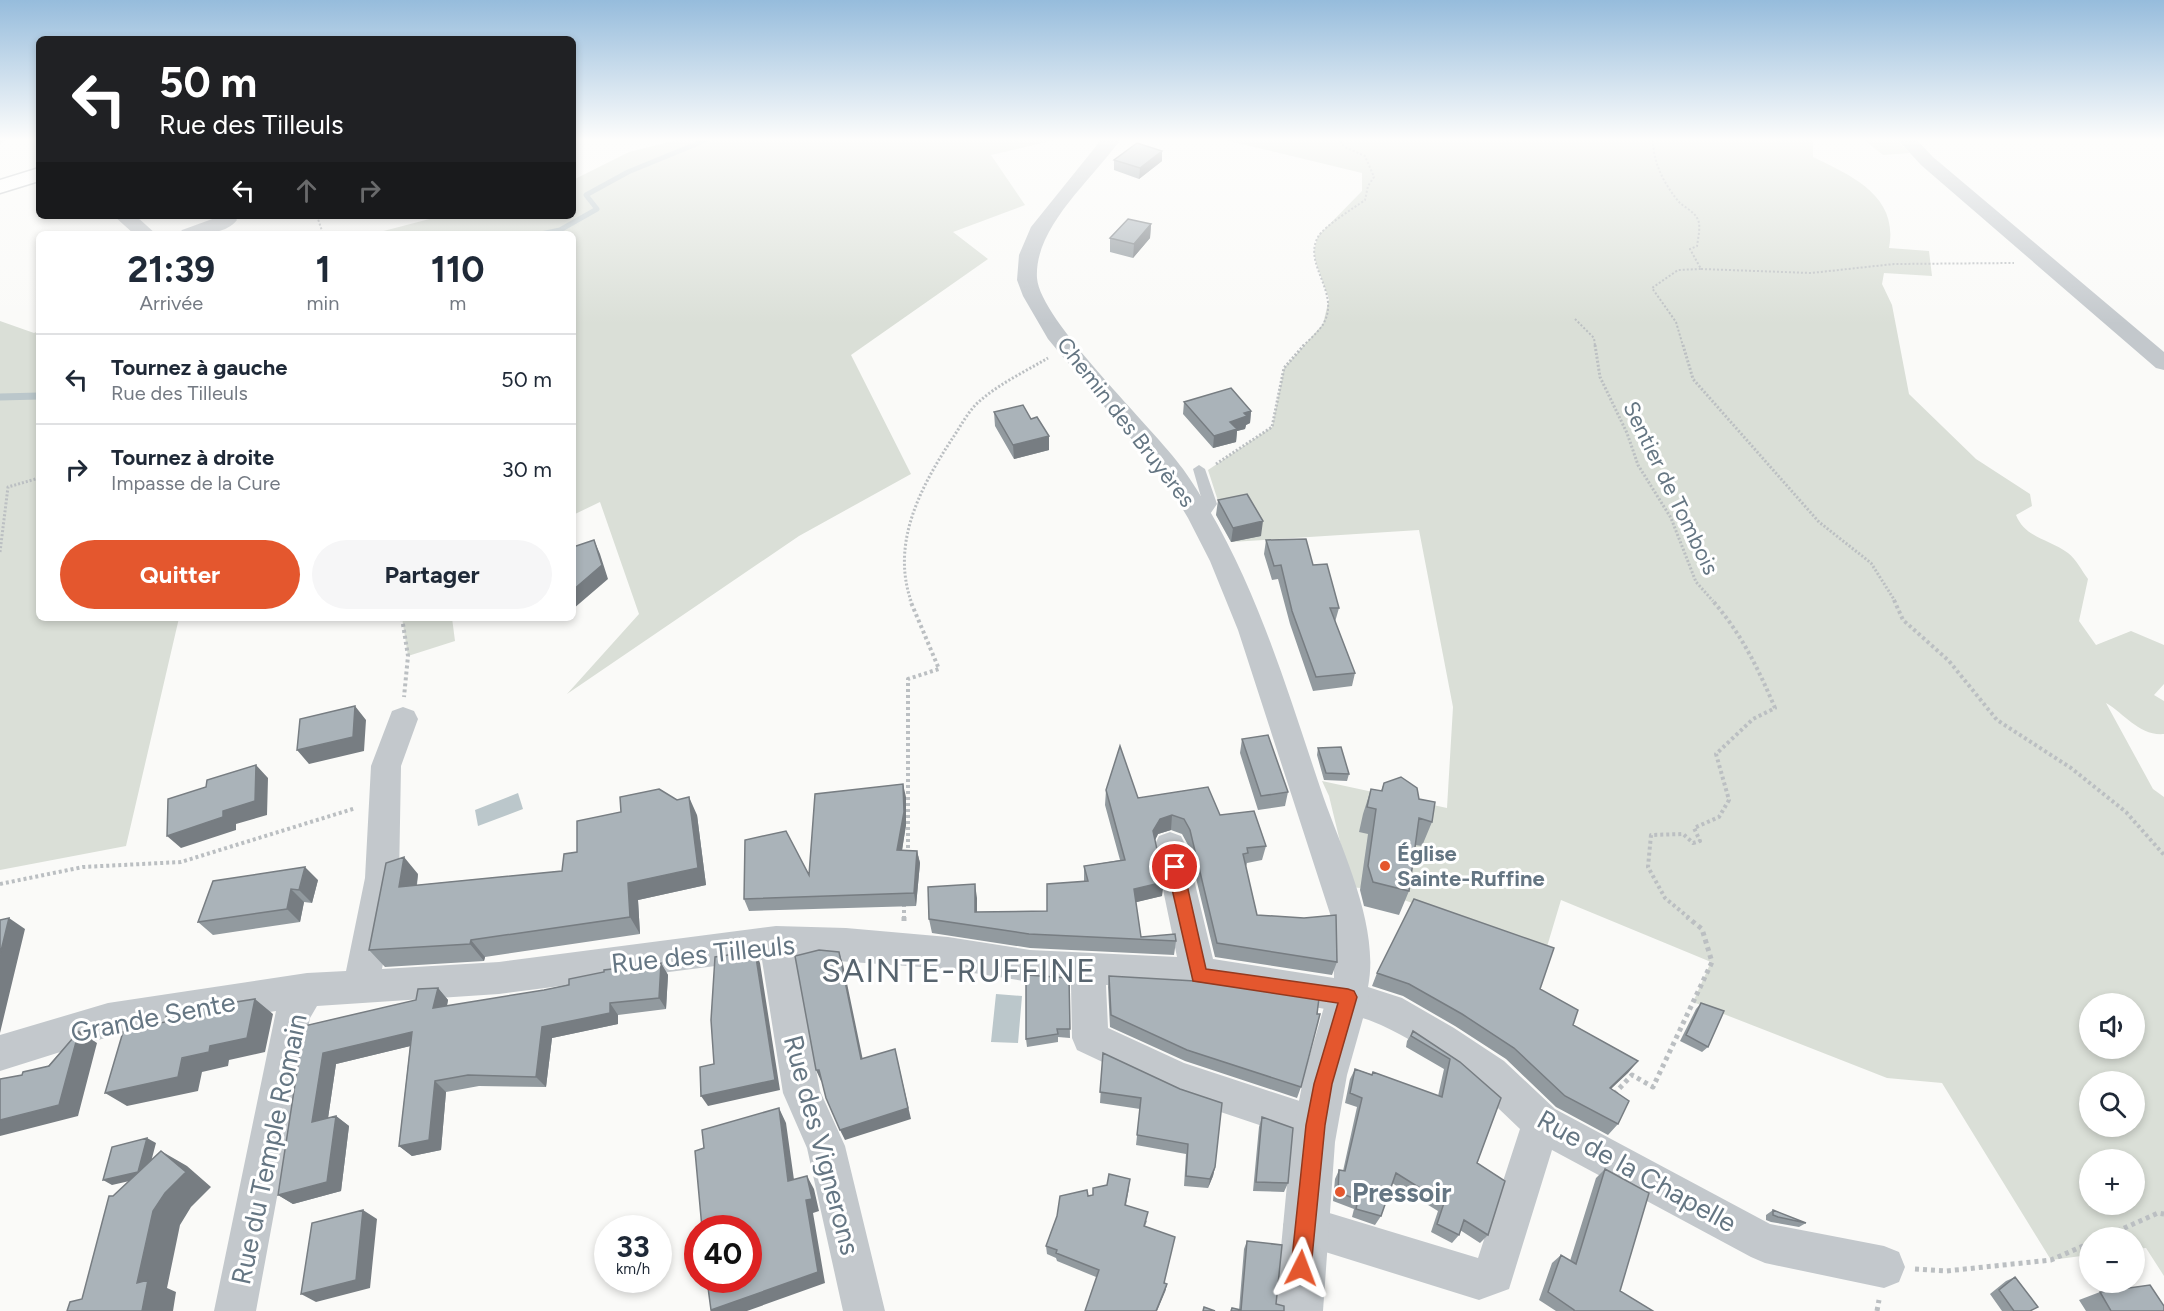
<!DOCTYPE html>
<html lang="fr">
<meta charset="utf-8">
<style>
:root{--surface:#fff;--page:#f6f6f7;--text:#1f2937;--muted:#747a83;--line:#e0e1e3;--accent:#e4572e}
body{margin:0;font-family:Figtree,sans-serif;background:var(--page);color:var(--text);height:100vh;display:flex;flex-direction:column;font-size:22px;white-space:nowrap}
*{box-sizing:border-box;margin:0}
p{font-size:20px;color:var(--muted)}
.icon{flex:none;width:33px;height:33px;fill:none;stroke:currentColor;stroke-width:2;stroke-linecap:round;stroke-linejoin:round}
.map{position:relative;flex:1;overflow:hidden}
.panel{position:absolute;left:36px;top:231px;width:540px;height:390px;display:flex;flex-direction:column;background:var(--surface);border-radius:9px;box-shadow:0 3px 9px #0003}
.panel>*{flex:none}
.banner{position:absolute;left:36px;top:36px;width:540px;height:183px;border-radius:9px;box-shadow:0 3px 9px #0003;background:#202124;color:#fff;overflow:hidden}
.buttons{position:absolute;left:2079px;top:993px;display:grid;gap:12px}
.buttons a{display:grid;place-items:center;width:66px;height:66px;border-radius:50%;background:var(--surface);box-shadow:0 3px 9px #0003;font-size:30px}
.speed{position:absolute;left:594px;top:1215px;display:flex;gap:12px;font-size:30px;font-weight:700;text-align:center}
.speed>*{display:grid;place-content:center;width:78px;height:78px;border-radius:50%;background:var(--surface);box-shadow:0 3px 9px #0003;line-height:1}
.speed small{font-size:15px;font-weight:400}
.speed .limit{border:9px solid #d22;background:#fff;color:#111}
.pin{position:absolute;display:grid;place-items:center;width:51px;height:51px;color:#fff;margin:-26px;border:3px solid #fff;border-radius:50%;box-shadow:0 2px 6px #0007}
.me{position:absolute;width:66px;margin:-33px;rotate:3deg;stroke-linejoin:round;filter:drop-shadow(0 0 4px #0008)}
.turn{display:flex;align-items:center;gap:21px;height:126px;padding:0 24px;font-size:27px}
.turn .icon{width:78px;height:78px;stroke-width:2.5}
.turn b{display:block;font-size:42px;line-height:51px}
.lanes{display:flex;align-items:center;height:57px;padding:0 24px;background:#0003;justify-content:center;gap:30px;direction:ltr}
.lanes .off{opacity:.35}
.eta{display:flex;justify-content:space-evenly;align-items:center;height:102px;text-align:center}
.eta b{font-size:36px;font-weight:700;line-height:42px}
.action{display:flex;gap:12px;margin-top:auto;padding:12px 24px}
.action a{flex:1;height:69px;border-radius:36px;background:var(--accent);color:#fff;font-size:24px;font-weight:700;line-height:69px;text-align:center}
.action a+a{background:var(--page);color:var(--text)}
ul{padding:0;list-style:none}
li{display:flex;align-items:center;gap:18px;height:90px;padding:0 24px;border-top:2px solid var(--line)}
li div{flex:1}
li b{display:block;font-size:22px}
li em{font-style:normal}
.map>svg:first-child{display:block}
</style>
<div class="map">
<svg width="2164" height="1311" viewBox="0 0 2164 1311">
<rect width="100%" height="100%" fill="#fafaf8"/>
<path fill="#dadfd7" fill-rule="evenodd" d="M677 140H1055L991 155 1025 205 953 232 988 259 851 355 911 474 799 536 567 694 639 614 600 502 573 515V234H372L441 216H573V180L629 152Z
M1225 140H1813V157C1852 176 1899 196 1889 248L1929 251 1932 276 1884 273 1882 284 1892 305 1909 394 1976 459 2030 494 2032 506 2016 515C2025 538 2049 539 2068 553 2076 559 2082 571 2088 579L2079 621 2096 645 2131 631 2164 645V684L2154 695 2164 701V734C2139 736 2125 714 2106 703L2153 789 2164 797V1276L2146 1248 2135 1249 2134 1238H2090L2089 1255 2051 1260 1942 1083 1887 1078 1693 1002 1711 962 1561 900 1546 950 1401 899 1409 843 1425 827 1360 888 1351 887 1329 796 1322 781 1447 808 1453 707 1419 530 1231 542 1216 515 1219 504 1208 470 1272 427 1284 368 1323 324 1329 299 1316 263 1314 251 1318 236 1362 191V173ZM2090 1004H2134V1048H2090ZM2090 1082H2134V1126H2090ZM2090 1160H2134V1204H2090Z
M1864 140H1897L1910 153 1883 155Z
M0 321 34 333 39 331V618H179L126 846 0 870Z
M402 618H452L455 641 408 656Z"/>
<path fill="#bbc7cb" d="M518 793 523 809 478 826 475 810Z
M996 994 1022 996 1018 1043 991 1042Z"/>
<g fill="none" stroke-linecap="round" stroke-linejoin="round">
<path stroke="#bbc7cb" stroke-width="5" d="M541 234 560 230 597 209 586 195 628 172 706 140"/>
<path stroke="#bbc7cb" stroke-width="7" d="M0 397 39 396"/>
<defs>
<path id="primary" d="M39 168V181L0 193V180Z"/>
</defs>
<use href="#primary" stroke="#b5babe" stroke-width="3"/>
<path stroke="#bbbfc2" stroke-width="2" stroke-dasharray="2 2" stroke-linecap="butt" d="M1653 140C1653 163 1665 186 1680 203 1687 209 1697 213 1699 223 1700 230 1698 239 1697 246L1690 249 1701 269 1678 270 1652 288 1676 322 1683 346
M317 216 323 234
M1701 269 1811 273 1894 264 2014 263
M1575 319 1594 338 1595 346
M1303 346C1309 340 1317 333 1322 326 1343 294 1302 265 1318 237 1324 226 1354 208 1365 200L1368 186 1374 177 1365 156 1345 147 1339 140"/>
<path stroke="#bbbfc2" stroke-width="3" stroke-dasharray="2 2" stroke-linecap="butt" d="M1595 345 1600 377 1627 433 1638 465 1671 518 1696 582 1713 601
M1683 345 1693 379 1819 522 1871 563 1895 601
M1216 464 1272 427 1284 368 1304 345
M0 552 8 487 39 478
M911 601C891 543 920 488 952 439 961 426 969 409 982 399 1001 383 1026 371 1048 358"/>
<path stroke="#bbbfc2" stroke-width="4" stroke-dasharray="3 3" stroke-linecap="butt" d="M1894 600 1903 620 1949 661 1997 720 2071 768 2126 812 2164 855
M402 618 408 656 404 697
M908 854V679L939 669 910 600
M0 884 83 867 181 862 356 808
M904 904V918
M1689 918 1665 898 1648 867 1651 835 1683 834 1693 843 1700 841 1694 828 1719 817 1729 800 1716 754 1753 719 1775 708C1758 668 1741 633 1712 600"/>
<path stroke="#bbbfc2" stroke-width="5" stroke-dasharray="4 4" stroke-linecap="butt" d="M904 917V923
M1614 1094 1632 1075 1653 1087 1712 962 1702 929 1687 917
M2102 1238 2158 1213 2164 1214
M1915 1269 1946 1271 2051 1260 2090 1243
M1877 1311 1879 1300"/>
<path fill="#c3c8cc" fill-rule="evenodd" d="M0 140H6L0 144Z
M1199 465 1205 469 1217 504 1206 520 1201 522 1194 517 1203 504 1193 469Z"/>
<path fill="#c3c8cc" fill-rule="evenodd" d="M1101 140H1120C1092 180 1034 227 1037 278 1040 321 1154 428 1183 469 1252 567 1285 684 1323 796 1343 853 1380 927 1368 987L1402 998 1454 1028 1504 1061 1555 1109 1770 1224 1884 1246 1899 1252 1905 1267 1899 1282 1884 1288 1765 1263 1751 1257 1552 1150 1509 1289 1479 1300 1303 1245 1289 1239 1283 1225 1289 1211 1303 1205 1478 1258 1520 1129C1479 1089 1434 1049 1381 1025 1350 1011 1313 1007 1279 1002 1221 993 1165 987 1106 985L1108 1028 1184 1063 1330 1111 1335 1125 1330 1139 1316 1144 1179 1098 1077 1050 1072 1038 1071 984 1030 982 948 969 796 958 820 1091 845 1146 885 1311H843L807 1148 783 1093 762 960 499 994 317 1006 310 1018 256 1311H214L276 1011 108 1037 0 1071V1035L108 1003 307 973 346 971 365 878 371 766 392 711 403 707 414 711 418 719 401 766 399 878 382 969 499 962 776 926 846 928 948 937 1030 950 1177 957 1154 846 1159 836 1170 832 1181 836 1186 846 1213 959 1334 978 1333 923 1238 630 1210 561 1188 518 1164 478 1048 339 1023 296 1017 280 1019 255 1031 227Z
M1898 140H1917L1933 157 2164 352V370L2156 368 1921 165Z
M114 216H136L156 234H134Z
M213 216H234L237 220C225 236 196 234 179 234L182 230 215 218Z"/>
<path fill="#c3c8cc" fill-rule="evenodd" d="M1348 978 1363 983 1369 997 1347 1075 1335 1142 1323 1311H1275L1291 1142 1304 1075 1327 997 1333 983Z"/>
<use href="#primary" fill="#fff" fill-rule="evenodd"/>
</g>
<path fill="#929a9f" d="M1162 151V161L1139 179 1114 170V160Z
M1151 224 1150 238 1133 258 1110 252V238Z
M1184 402 1251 411 1250 423 1246 425 1245 429 1237 431 1236 442 1213 448 1183 414Z
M994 412 1049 450 1014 459 995 426Z
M1218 500 1261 536 1231 542 1216 515Z
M1266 540 1313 565 1339 608 1335 622 1355 673 1352 686 1313 691 1290 624 1278 579 1272 580 1264 554Z
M1242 739 1288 792 1285 806 1258 810 1240 753Z
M1318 748 1349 774 1347 781 1324 780 1317 755Z
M1384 783 1419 799 1432 822 1422 846 1415 845 1409 891 1399 915 1364 906 1360 890 1368 834 1359 832 1363 814 1371 789 1381 791Z
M1106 790 1138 798 1220 815 1266 846 1262 860 1247 863 1246 867 1257 915 1337 962 1332 975 1215 957 1188 845 1182 834 1171 830 1158 834 1155 840 1162 896 1136 902 1141 937 1176 941 1174 955 1030 948 932 933 929 919 977 898V912L1047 911 1084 881V866L1120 860 1105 805Z
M906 797V825L902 850 917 851 920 863 916 906 749 911 744 899 809 875Z
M697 815 706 885 638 900 640 934 485 957 484 961 385 967 369 950 418 874 417 885 562 871 577 852Z
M318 880 312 903 304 902 300 922 213 935 198 922Z
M661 963 668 975 666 1009 618 1015V1024L552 1038 546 1087 479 1086 446 1092 441 1150 412 1156 399 1146 410 1046 336 1064 328 1118 336 1116 349 1126 341 1191 293 1204 278 1195 304 1026 416 1000 438 988 448 1000 447 1006 544 990Z
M1377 973 1540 989 1573 1025 1638 1061 1611 1089 1618 1124 1608 1135 1556 1107 1506 1059 1455 1026 1403 996 1372 986Z
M1109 976 1301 1087 1297 1098 1185 1061 1110 1027 1108 987Z
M1069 978 1070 1038 1058 1037V1042L1027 1047 1026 1039Z
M1701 1003 1708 1047 1702 1052 1680 1041 1696 1009Z
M1413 1031 1460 1062 1477 1163 1488 1235 1480 1243 1460 1230 1459 1235 1452 1243 1431 1232 1438 1211 1392 1183 1381 1216 1375 1225 1352 1217 1354 1209 1333 1201 1335 1179 1339 1170 1343 1171 1357 1107 1345 1103 1350 1079 1355 1069 1438 1096 1444 1069 1406 1047 1407 1041Z
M1103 1053 1215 1167 1213 1176 1208 1188 1184 1186 1186 1154 1136 1145 1140 1109 1100 1103Z
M1262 1117 1288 1183 1284 1192 1253 1191 1259 1127Z
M1605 1169 1620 1291 1653 1311H1556L1539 1300 1552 1263 1561 1255 1570 1261 1596 1178Z
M1129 1188 1126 1205 1147 1221 1145 1226 1165 1283 1167 1284 1165 1292 1096 1277 1057 1261 1056 1258 1047 1254 1046 1246 1088 1196Z
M1773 1210 1806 1223 1799 1227 1771 1222 1766 1220V1215Z
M1247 1241 1276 1304 1284 1311H1231L1232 1308 1239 1310 1244 1249Z
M2015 1277 2030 1311H2002L1990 1294 2006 1281Z
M2100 1292 2164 1311H2086L2079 1300Z"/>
<path fill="#777d82" d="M1162 151V161L1139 179 1140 168Z
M1151 224 1150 238 1133 258 1134 244Z
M1251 411 1250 423 1246 425 1245 429 1237 431 1236 442 1213 448 1214 436 1230 422 1244 413Z
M1049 436V450L1014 459 1013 445Z
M1263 521 1261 536 1231 542 1233 528Z
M594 540 600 554 608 579 573 609V590Z
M355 706 366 720 364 751 309 764 297 750Z
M256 765 268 778 267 815 236 824V830L181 848 167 836 223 811Z
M903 784 906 797V825L900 863 897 850Z
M689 797 697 815 706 885 638 900 640 934 630 917 628 883Z
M1172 815 1171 830 1158 834 1152 846 1153 831 1160 819Z
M917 851 920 863 916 906 914 893Z
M404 857 418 874 414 904 399 887Z
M305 867 318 880 312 903 299 890Z
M1164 882 1162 896 1133 903 1134 889Z
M975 884 977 898V926L975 912Z
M291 889 304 902 300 922 287 909Z
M9 918 25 929 0 1033V955Z
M471 940 485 957 484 961 470 944Z
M755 951 760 963 780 1090 708 1106 701 1096 775 1080Z
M839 952 843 964 865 1070 861 1059Z
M661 963 668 975 666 1009 659 998Z
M438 988 448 1000 444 1019 433 1008Z
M255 999 273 1014 265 1052 229 1060 228 1066 202 1072 198 1091 127 1106 105 1093 210 1046Z
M610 1003 618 1015V1024L552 1038 546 1087 536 1077 542 1027Z
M79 1031 97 1043 78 1116 0 1136V1120Z
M412 1032 423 1043 336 1064 326 1132 312 1122 323 1053Z
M895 1049 911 1119 845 1140 840 1130Z
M1638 1061 1628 1073 1600 1099 1610 1088Z
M816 1070H819L824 1081H821Z
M435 1081 446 1092 441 1150 412 1156 399 1146Z
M779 1108 786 1123 796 1194 788 1181Z
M336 1116 349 1126 341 1191 293 1204 278 1195Z
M147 1138 156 1143 147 1177 112 1185 103 1180Z
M161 1151 187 1166 211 1187 191 1207 180 1225 167 1288 176 1292 173 1311H142L137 1283Z
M1215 1167 1213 1176 1208 1188 1210 1179Z
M807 1176 814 1189 819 1211 813 1213 825 1283 747 1311H711V1310L806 1200Z
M363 1210 377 1219 370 1288 316 1302 301 1294Z
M1167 1284 1165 1292 1157 1311H1156Z"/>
<path fill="#aab3b9" stroke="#777d82" stroke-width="1.5" d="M1137 143 1162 151 1140 168 1114 160Z
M1128 219 1151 224 1134 244 1110 238Z
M1231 388 1251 411 1244 413 1247 416 1230 422 1237 429 1214 436 1184 402Z
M1023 405 1031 419 1037 417 1049 436 1013 445 994 412Z
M1247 494 1263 521 1233 528 1218 500Z
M1306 539 1313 565 1327 564 1339 608H1330L1355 673 1316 677 1292 611 1281 565 1274 566 1266 540Z
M594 540 602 565 573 590V547Z
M355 706 353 737 297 750 300 719Z
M1268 735 1288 792 1261 796 1242 739Z
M1120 746 1138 798 1208 787 1220 815 1254 811 1266 846 1247 848 1248 853 1243 854 1257 915 1304 918 1336 915 1337 962 1217 943 1190 830 1184 819 1172 815 1160 819 1153 831 1164 882 1134 889 1141 937 1175 934 1176 941 1029 934 929 919 928 887 975 884V912L1047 911V884L1088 881 1084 866 1125 860 1106 790Z
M1341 747 1349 774 1326 773 1318 748Z
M256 765 255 801 223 811V817L167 836 168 799 206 787 207 780Z
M1401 777 1417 788 1419 799 1435 802 1432 822 1419 818 1409 891 1373 882 1368 866 1376 809 1367 807 1371 789 1382 791 1384 783Z
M903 784 904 812 897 850 917 851 914 893 744 899 745 840 786 831 809 875 815 794Z
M659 789 677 800 689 797 698 868 628 883 630 917 471 940 470 944 369 950 386 863 404 857 399 887 562 871 564 854 577 852V821L621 812 620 797Z
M305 867 299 890 291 889 287 909 198 922 213 881Z
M1414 899 1554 948 1540 989 1578 1010 1573 1025 1638 1061 1610 1088 1629 1101 1618 1124 1565 1096 1514 1048 1462 1014 1409 984 1377 973Z
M9 918 0 955V920Z
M819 950 839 952 861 1059 895 1049 908 1108 840 1130 826 1098 819 1070H816L795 956Z
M755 951 775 1080 701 1096 700 1067 714 1064 711 1020 715 957Z
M661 963 659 998 610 1003V1013L542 1027 536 1077 468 1075 435 1081 429 1140 399 1146 412 1032 323 1053 312 1122 336 1116 327 1182 278 1195 304 1026 416 1000 418 989 438 988 433 1008 544 990 569 985V979L604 972V970Z
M1026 975 1069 978 1070 1029H1057L1058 1034 1026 1039Z
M1109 976 1195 981 1319 998 1317 1014H1320L1301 1087 1187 1050 1111 1015Z
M255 999 247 1038 210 1046 209 1052 182 1058 178 1077 105 1093 123 1032 165 1022 167 1013Z
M1701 1003 1724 1011 1708 1047 1686 1035Z
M79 1031 59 1105 0 1120V1079L22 1075 23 1072 49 1066Z
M1413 1031 1460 1062 1501 1098 1477 1163 1505 1181 1488 1235 1464 1220 1459 1235 1437 1224 1444 1203 1396 1173 1381 1216 1356 1209 1358 1200 1338 1192 1339 1170 1345 1171 1362 1098 1350 1093 1355 1069 1372 1075 1373 1072 1442 1097 1450 1059 1411 1036Z
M1103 1053 1180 1089 1222 1103 1215 1167 1210 1179 1186 1176 1188 1144 1137 1135 1141 1098 1100 1092Z
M779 1108 788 1181 807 1176 812 1199 806 1200 818 1272 711 1310 707 1280H748V1228H702L695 1151 704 1148 702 1130Z
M1262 1117 1293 1128 1288 1183 1256 1182Z
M147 1138 138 1172 103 1180 112 1147Z
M161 1151 186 1172 165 1193 153 1211 137 1283 148 1280 142 1311H67L70 1302 82 1299 109 1196H113Z
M1605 1169 1649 1193 1620 1291 1653 1311H1574V1310L1548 1292 1561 1255 1576 1264Z
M1109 1174 1130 1179 1125 1205 1148 1212 1144 1226 1175 1237 1164 1283 1167 1284 1156 1311H1085L1099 1270 1056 1253 1057 1250 1046 1246 1057 1216 1060 1196 1087 1190 1088 1196 1093 1195V1188L1107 1185Z
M363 1210 356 1280 301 1294 312 1223Z
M1773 1210 1806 1223 1778 1217 1773 1215Z
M1247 1241 1282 1245 1276 1304 1284 1306V1311H1231L1232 1308 1241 1310Z
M2015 1277 2038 1307 2030 1311H2014L1999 1290Z
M2150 1285 2164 1306V1311H2111L2100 1292Z
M1204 1307 1215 1311H1203Z"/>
<linearGradient id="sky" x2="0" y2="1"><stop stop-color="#96bcdc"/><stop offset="0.43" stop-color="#fdfdfc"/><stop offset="1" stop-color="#fdfdfc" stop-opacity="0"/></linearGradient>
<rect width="2164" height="324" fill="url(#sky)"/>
<path fill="#e4572e" stroke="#94391e" stroke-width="1.5" d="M1175 860 1180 862 1183 867 1206 969 1348 989 1354 991 1357 997 1332 1084 1325 1125 1311 1268 1308 1275 1301 1278 1294 1275 1291 1268 1306 1125 1314 1084 1338 1003 1193 981 1167 867 1169 862Z"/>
<g fill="#e4572e" stroke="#fff" stroke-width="2">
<circle cx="1385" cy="866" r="6"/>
<circle cx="1340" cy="1192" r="6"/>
</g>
<g text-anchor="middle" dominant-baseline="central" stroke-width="6" stroke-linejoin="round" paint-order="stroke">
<g font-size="22" fill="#657683" stroke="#fff">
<text transform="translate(1126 422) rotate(52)">Chemin des Bruyères</text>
<text transform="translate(1671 488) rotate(64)">Sentier de Tombois</text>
</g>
<g font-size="22" font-weight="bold" fill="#657683" stroke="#fff" text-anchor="start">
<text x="1397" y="853">Église<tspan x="1397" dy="25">Sainte-Ruffine</tspan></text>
</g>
<g font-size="27" fill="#657683" stroke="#fff">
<text transform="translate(703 954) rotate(-6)">Rue des Tilleuls</text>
<text transform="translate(153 1017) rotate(-11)">Grande Sente</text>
<text transform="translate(822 1145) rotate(75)">Rue des Vignerons</text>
<text transform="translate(269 1149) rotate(-78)">Rue du Temple Romain</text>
<text transform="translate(1637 1171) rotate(29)">Rue de la Chapelle</text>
</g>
<g font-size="27" font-weight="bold" fill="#657683" stroke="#fff" text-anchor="start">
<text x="1352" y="1192">Pressoir</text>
</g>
<g font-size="32" letter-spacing="1.5" fill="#57646e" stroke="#fff">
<text x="959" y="971">SAINTE-RUFFINE</text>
</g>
</g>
</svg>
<div class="buttons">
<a><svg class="icon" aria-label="sound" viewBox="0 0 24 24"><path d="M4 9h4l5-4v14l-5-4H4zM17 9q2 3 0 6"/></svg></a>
<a><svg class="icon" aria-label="search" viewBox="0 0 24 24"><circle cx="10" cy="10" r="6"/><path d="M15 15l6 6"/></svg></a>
<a>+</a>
<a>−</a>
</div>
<div class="speed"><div>33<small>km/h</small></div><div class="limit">40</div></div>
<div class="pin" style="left:1175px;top:867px;background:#d93025"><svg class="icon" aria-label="arrive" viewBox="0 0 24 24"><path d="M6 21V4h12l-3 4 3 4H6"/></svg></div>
<svg class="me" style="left:1301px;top:1268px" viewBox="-20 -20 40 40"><path d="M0-17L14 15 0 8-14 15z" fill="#e4572e" stroke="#fff" stroke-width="4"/></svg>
<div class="banner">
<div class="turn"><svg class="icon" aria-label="left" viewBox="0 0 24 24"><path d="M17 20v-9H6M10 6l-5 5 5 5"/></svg><div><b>50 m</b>Rue des Tilleuls</div></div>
<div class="lanes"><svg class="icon" aria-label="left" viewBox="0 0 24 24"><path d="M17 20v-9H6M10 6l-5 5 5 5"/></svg><svg class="icon off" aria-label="ahead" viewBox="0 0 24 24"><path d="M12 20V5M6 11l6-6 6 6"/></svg><svg class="icon off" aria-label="right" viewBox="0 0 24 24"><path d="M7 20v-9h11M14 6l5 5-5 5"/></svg></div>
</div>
<section class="panel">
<div class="eta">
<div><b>21:39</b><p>Arrivée</p></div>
<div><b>1</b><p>min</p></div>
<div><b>110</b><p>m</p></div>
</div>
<ul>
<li><svg class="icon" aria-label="left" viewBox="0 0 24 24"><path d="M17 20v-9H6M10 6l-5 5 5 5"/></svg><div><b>Tournez à gauche</b><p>Rue des Tilleuls</p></div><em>50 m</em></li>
<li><svg class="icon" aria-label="right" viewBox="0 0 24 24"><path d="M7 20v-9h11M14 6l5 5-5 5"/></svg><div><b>Tournez à droite</b><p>Impasse de la Cure</p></div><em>30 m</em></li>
</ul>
<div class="action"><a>Quitter</a><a>Partager</a></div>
</section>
</div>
